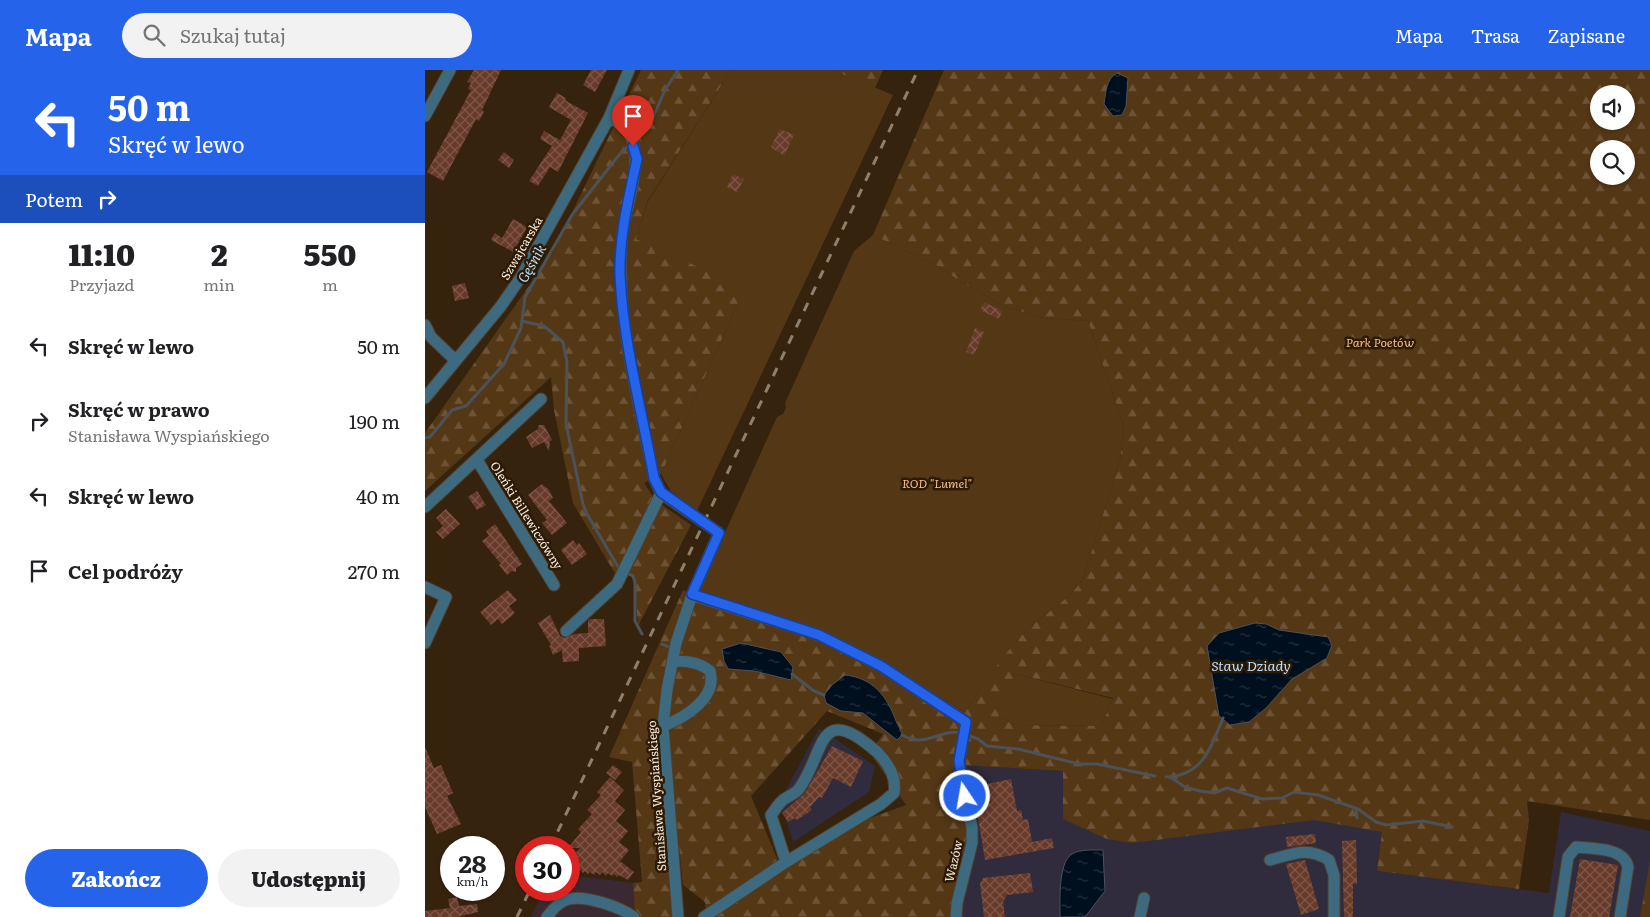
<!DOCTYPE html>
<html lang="pl">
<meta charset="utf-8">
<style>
:root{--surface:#fff;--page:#f2f2f2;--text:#202124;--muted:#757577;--accent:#2563eb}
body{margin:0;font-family:Literata,serif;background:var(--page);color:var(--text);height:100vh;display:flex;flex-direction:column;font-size:19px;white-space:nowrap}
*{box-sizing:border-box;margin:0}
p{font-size:16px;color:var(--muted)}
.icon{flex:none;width:28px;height:28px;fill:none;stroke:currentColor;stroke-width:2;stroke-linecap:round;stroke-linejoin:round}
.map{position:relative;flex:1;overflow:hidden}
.details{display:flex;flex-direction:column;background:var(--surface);width:425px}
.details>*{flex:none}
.banner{background:#2563eb;color:#fff;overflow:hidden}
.controls{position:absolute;left:1165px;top:15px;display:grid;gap:10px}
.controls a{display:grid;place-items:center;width:45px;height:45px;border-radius:50%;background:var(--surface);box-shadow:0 1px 4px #0004;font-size:25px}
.speed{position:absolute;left:15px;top:766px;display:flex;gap:10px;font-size:25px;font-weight:700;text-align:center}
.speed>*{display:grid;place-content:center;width:65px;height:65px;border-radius:50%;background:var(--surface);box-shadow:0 1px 4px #0004;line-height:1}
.speed small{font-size:12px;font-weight:400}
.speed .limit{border:8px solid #d22;background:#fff;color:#111}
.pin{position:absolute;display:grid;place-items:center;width:42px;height:42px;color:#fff;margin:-51px -21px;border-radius:50% 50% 50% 0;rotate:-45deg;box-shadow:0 0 5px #0007}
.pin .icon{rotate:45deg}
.me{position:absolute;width:55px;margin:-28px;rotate:348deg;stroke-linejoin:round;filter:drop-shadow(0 0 4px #0008)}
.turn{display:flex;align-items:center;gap:18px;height:105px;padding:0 25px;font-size:22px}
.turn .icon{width:65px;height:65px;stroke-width:2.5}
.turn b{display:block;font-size:35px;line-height:42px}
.then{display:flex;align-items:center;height:48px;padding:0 25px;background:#0003;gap:10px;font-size:19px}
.eta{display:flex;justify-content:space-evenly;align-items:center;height:85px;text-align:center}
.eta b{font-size:30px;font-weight:800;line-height:35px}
.cta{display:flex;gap:10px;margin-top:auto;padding:10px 25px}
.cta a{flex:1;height:58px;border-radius:30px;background:var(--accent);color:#fff;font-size:20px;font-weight:800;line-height:58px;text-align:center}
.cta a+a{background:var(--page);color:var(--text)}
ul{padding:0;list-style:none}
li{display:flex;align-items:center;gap:15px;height:75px;padding:0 25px}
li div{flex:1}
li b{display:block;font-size:19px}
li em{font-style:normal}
header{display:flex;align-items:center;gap:30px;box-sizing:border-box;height:70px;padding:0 25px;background:var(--accent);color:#fff}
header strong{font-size:24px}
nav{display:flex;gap:28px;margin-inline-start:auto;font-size:18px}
.search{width:350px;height:45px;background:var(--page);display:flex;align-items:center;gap:12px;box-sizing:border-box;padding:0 18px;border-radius:28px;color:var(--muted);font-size:19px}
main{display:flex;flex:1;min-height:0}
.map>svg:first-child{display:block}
</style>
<header>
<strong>Mapa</strong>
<div class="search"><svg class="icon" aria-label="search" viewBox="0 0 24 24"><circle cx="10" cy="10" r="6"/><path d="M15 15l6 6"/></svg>Szukaj tutaj</div>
<nav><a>Mapa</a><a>Trasa</a><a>Zapisane</a></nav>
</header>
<main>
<section class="details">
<div class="banner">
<div class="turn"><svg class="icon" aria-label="left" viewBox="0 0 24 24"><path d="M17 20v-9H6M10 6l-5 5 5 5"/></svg><div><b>50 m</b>Skręć w lewo</div></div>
<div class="then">Potem<svg class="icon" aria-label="right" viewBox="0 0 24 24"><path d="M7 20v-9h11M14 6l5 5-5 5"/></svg></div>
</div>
<div class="eta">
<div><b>11:10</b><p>Przyjazd</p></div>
<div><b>2</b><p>min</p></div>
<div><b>550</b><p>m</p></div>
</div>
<ul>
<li><svg class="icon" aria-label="left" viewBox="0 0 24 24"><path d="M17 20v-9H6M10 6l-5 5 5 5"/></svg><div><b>Skręć w lewo</b></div><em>50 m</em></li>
<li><svg class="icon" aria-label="right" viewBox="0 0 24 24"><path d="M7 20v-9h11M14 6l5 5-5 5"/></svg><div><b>Skręć w prawo</b><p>Stanisława Wyspiańskiego</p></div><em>190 m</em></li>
<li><svg class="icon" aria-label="left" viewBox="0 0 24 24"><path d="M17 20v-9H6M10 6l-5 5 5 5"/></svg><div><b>Skręć w lewo</b></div><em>40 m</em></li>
<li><svg class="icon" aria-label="arrive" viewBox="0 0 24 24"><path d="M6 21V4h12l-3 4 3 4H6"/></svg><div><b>Cel podróży</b></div><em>270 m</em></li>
</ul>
<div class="cta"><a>Zakończ</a><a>Udostępnij</a></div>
</section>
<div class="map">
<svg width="1225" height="847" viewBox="0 0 1225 847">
<defs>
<pattern id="forest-firs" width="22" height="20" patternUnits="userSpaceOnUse" patternTransform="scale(1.25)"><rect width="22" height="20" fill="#543715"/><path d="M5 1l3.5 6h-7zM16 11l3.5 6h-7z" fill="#6e5437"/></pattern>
<pattern id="water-ripples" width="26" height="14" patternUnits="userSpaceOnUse" patternTransform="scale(1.25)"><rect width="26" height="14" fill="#000f1e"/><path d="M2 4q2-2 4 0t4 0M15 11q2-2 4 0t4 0" fill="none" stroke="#26323e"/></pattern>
<pattern id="building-cross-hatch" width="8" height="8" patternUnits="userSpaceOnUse" patternTransform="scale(1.25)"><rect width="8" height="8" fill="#683a2a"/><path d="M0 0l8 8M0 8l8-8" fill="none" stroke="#7e5749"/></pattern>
</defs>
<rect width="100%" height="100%" fill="#36230e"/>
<path fill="#3a2933" d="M144 805 208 813 210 847H106L119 820H144Z"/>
<path fill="#302c3d" d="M394 658 450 696 444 722 368 772 355 731Z
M537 695 638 701 933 756 957 762 952 801 1124 823 1136 742 1225 761V847H536Z"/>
<path fill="#543715" d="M306 0H408L468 25 272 441 247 423 236 404 313 233 211 169 222 133Z
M448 165 511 195 538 213 580 237 619 248 663 251 699 357 695 390 658 509C643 531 620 543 601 561 577 586 559 614 540 642L485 610 281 526 275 518 352 347 358 344 361 338 360 333 429 181Z
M591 604 688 629 676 656 590 655 574 647V633Z"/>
<path fill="url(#forest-firs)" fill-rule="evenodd" d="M216 0H306L222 132 211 169 289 204 301 213 313 233 236 404 219 413 231 431 266 455 213 556 209 505 192 507 148 433 129 340 126 307 0 421V363L128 182Z
M408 0H458L450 18Z
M519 0H1225V750L1102 731 1104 750 1094 819 952 801 957 762 889 750 707 773 682 769 638 749V701L537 695 548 774 530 847H281L280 832 258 815C251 738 234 647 255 572 260 553 268 535 275 518L281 526 303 532 485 610 540 642C559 614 577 585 601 561 620 543 643 531 658 509L695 390 699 357 663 251 619 248 580 237 538 213 511 195 448 165ZM1174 24H1201V51H1174ZM1174 79H1201V106H1174ZM841 554 902 588 867 609 841 638 824 652 794 645 793 627ZM316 573 354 607 329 601 303 599 307 577ZM591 604 688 628V629L676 656 590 655 574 647V634ZM402 641 458 664 445 683 481 735 429 754 356 798 326 726Z
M258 520 266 524 233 662 247 847H210L208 813 217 812 207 692 184 687Z
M1225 791V847H1215Z"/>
<path fill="url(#water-ripples)" stroke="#4b5258" d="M692 3 703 8 701 36 697 45 688 46 679 34C681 22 681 9 692 3Z
M830 553 841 554 854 560 903 567 907 575 902 588 867 609 841 638 824 652 805 655 794 646 782 576 794 563Z
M316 573 356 582 368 597 366 610 329 601 303 599 299 591 297 579Z
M420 605C448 608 462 626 471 651 473 656 476 659 477 665L472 670 438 643 416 641 401 633 399 625 407 615Z
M678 780 680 821 660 847H635C635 832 633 792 647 784 655 779 668 780 678 780Z"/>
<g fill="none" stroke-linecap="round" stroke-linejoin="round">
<path stroke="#4b5258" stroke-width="3" d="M210 69 226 52 240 20 253 0
M97 251 119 256 138 272 142 292 141 354 158 434 162 444 195 500
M0 368 5 367 27 340 41 336 79 294 96 258 100 227 147 145 194 85 205 74
M200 502 208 506 210 512V551L217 564
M237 574 244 577
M367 604 389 621 399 625
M477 665C502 679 515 658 536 663
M542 665 553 669 562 676 593 679 654 694H672L730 706
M741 707C778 706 786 677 798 648
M745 707 760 717 775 721 789 723 802 718 837 729 857 728 869 722 893 725 933 739 951 752 961 755 998 751 1027 757
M931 739 932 748"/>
</g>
<path fill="url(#building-cross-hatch)" d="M49 0H76L57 40 59 42 54 51 51 49 18 111 2 102 46 20 43 19 46 13 42 12Z
M166 0H182L170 22 158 15Z
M132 23 141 28 140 30 143 32 163 43 133 102 125 97 113 116 104 111 127 76 115 69 119 61 135 70 146 50 124 37Z
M355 59 369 65 359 86 346 77Z
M79 82 89 90 84 98 73 90Z
M308 104 319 109 312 122 302 117Z
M88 149 102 157 88 182 66 170 70 163 77 168Z
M40 213 44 228 30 231 27 216Z
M559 232 577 241 574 249 555 240Z
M550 258 559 262 549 285 541 282Z
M114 355H119L127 370 125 371 124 381 119 372 107 378 101 367 113 359Z
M117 414 124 420 128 428 124 431 142 453 127 465 117 453 122 450 103 425Z
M52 421 61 435 52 440 43 427Z
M21 439 35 454 18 469 11 462 18 456 11 448Z
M70 454 97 494 91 498V502L87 501 82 505 74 495 76 494 57 471 64 466 61 461Z
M148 470 152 475 154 473 162 484 147 495 136 480Z
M83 520 92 530 84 536 90 543 77 554 73 549 66 555 55 542Z
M125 545 135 566 139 568 149 564 163 563V551L165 549H179L181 576 154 578V591L138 592 137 580 128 585 124 576 126 575 113 553Z
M407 676 438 691 426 717 408 708 397 728 394 727 385 737 387 740 372 750 370 748 363 752 357 743 380 723Z
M0 677 9 698 16 695 28 723 22 726 36 754 12 764 0 737Z
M188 695 197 702 190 710 181 703Z
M185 707 199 720 190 731 200 740 191 751 203 761 194 772 204 780 195 791 209 802 203 810 194 805 192 807 189 804 187 806 183 803 181 806 177 802 175 805 171 802 169 805 165 802 163 804 160 801 158 803 155 800 152 802 149 799 144 805V790L155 778H143L156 762 153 759 167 744 162 740 176 725 172 722Z
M586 709 592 741 596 740 598 750 603 749 607 772 627 768 629 778 560 790 548 717Z
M890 764 891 773 862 777 861 767Z
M931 770 932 814H928V847H919L917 771Z
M1155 789 1193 795 1184 847H1145Z
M880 790 894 839 876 845 861 794Z
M605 803 608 822 582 825 578 832 580 847H559L555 813 558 808Z
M32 827 34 836 52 834 53 842 32 847H0V841L25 838 23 829Z"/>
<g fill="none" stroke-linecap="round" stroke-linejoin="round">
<defs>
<path id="minor" d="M0 46 25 0
M184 48C232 66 200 131 197 168 190 248 214 330 229 408L236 423 294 463 267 525 251 573 242 620 238 656 253 847
M0 255 6 267 30 290
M0 328 76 236 96 207 184 48 204 0
M52 390 129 515
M0 437 116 329
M0 517 21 527 0 573
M267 525 394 565 456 596 541 652 534 691 547 758V773L532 833 531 847
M141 561 192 514 236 423
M238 656C259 648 293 628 285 601 274 592 262 591 248 591
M845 790C868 784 882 776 904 790L909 805V847
M122 847C127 840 135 831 144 829 161 825 195 837 209 847
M279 847 361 792 456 734 469 723C472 706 463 693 452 682 392 630 401 681 374 719 370 724 363 726 358 730 353 734 350 740 346 745L361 792
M715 847 719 828
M1134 847 1143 787 1151 777C1168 779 1199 777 1203 797L1195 847"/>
</defs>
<use href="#minor" stroke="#513f2b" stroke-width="13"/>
<use href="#minor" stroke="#3d6a7e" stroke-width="11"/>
<path stroke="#8f7f6d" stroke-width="3" stroke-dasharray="9 9" stroke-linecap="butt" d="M125 778 493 0
M92 847 105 820"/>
</g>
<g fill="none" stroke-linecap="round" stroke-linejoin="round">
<defs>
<path id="route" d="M208 76 212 89C204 127 194 166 195 205 198 273 217 341 229 408L236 422 294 463 267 524 394 565 456 596 541 652 534 691 540 726"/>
</defs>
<use href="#route" stroke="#184099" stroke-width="12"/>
<use href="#route" stroke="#2563eb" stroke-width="9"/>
</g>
<g text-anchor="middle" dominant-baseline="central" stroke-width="5" stroke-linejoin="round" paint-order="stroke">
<g font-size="12" fill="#faeee0" stroke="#2c1a04">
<text transform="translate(96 178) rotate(-60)">Szwajcarska</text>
<text transform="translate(102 445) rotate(58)">Oleńki Billewiczówny</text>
<text transform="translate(231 726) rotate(-94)">Stanisława Wyspiańskiego</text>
<text transform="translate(528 791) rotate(-77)">Wazów</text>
</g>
<g font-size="12" font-style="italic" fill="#f8bf83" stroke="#2c1a04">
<text x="955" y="272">Park Poetów</text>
<text x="512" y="413">ROD "Lumel"</text>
</g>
<g font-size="14" font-style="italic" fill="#b7defe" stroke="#2c1a04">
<text transform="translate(106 193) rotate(-60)">Gęśnik</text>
<text x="826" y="595">Staw Dziady</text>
</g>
</g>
</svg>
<div class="controls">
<a><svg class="icon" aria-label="sound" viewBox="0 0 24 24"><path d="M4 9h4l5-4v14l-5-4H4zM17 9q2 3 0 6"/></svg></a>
<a><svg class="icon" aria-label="search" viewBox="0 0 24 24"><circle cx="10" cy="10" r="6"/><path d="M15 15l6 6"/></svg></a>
</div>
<div class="speed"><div>28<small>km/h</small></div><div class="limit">30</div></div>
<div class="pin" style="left:208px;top:76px;background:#d93025"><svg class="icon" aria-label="arrive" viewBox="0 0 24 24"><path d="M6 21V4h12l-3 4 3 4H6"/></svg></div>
<svg class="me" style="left:540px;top:726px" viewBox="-20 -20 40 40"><circle r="17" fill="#2563eb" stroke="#fff" stroke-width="3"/><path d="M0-11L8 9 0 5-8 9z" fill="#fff"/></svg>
</div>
</main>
